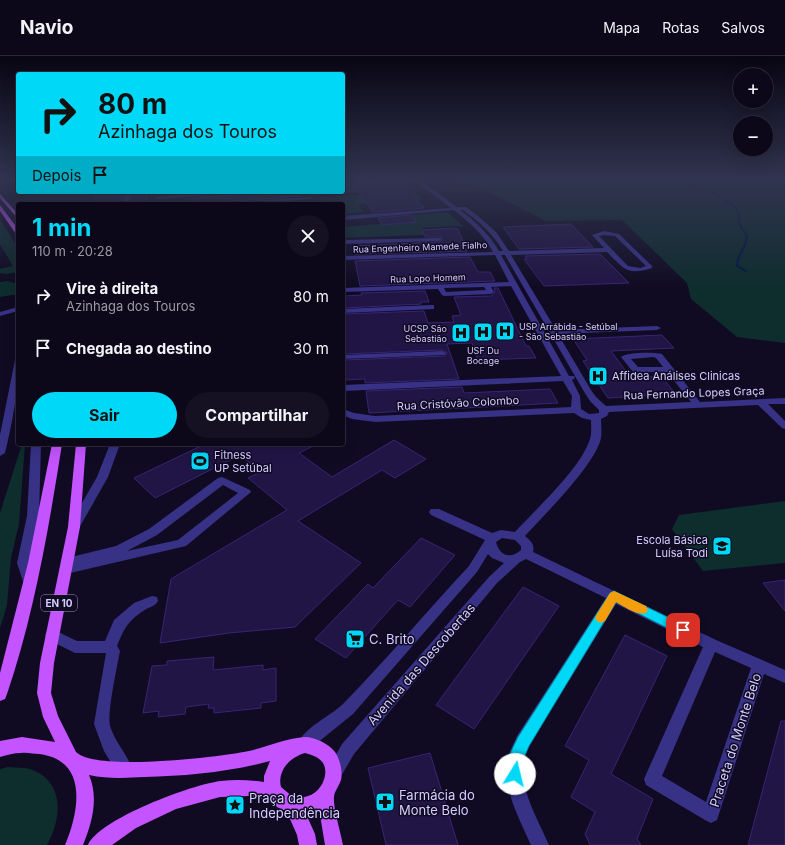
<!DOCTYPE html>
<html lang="pt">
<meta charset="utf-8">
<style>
:root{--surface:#0c081a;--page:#151123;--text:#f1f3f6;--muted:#9a9aa2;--line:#2c2939;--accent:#00d8f8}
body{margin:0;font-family:Inter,sans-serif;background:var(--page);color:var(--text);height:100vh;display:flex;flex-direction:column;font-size:15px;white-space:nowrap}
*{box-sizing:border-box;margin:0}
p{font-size:13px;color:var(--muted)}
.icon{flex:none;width:22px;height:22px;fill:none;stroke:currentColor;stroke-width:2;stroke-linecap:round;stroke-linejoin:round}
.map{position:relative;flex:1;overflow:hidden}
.panel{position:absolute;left:16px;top:146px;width:329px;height:244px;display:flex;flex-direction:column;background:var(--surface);border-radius:4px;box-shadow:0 4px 16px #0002,0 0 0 1px var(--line)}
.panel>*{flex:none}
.banner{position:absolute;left:16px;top:16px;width:329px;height:122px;border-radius:4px;box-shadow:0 4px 16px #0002,0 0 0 1px var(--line);background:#00d8f8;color:#111;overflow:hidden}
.controls{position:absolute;left:733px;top:12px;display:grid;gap:8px}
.controls a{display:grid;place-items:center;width:40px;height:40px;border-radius:50%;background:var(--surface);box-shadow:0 4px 16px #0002,0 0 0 1px var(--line);font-size:20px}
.pin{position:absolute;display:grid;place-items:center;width:34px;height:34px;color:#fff;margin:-17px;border-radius:8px;box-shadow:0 2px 6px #0006}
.me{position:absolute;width:44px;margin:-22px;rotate:9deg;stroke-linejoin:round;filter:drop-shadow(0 0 3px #0008)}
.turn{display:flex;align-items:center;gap:14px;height:84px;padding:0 16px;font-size:18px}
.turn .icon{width:52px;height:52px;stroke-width:2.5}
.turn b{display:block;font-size:28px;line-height:34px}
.then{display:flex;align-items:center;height:38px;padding:0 16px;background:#0003;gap:8px;font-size:15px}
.round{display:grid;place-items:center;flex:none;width:42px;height:42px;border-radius:21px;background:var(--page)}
.summary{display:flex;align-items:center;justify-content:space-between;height:68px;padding:0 16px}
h1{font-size:24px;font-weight:700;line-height:30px;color:var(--accent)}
.button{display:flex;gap:8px;margin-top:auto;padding:8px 16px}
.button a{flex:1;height:46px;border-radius:24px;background:var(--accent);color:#111;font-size:16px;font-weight:700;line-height:46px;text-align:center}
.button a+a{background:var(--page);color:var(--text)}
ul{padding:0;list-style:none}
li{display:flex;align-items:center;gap:12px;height:52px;padding:0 16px}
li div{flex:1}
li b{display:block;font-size:15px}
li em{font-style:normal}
header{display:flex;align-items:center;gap:24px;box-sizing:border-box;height:56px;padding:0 20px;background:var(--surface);border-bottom:1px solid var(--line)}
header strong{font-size:19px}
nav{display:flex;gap:22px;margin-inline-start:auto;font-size:14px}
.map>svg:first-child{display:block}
</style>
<header>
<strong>Navio</strong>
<nav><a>Mapa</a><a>Rotas</a><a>Salvos</a></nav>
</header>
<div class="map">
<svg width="785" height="789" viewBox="0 0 785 789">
<rect width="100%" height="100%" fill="#100b23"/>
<path fill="#0e2d2d" d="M451 122H785V287L737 281 691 243 687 227 622 164 546 165 485 134Z
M414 135 423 143 358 148 363 156 343 158V148H324L320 142Z
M447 156 464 171 455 170 422 172 424 179 343 182V171L414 165 410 159Z
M0 163 18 192V216L6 218 0 217V213L13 210 0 188Z
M7 225 18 228V238L0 241V226Z
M22 388H25L19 468 11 502 7 549 0 572V457Z
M785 445V507L703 515 672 473 679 459Z
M8 711C15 712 23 711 30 713 65 725 62 762 47 789H0V713Z"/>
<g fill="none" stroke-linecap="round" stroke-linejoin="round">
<path stroke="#051942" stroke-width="2" d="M674 122 709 135 733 149 738 156 739 167 747 181
M428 129 473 122"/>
<path stroke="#051942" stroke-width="2.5" d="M746 215 737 210C737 199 747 191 747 180"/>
</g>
<path fill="#211545" stroke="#372574" d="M343 122H396L398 123 343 126Z
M402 127 424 152 373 156 358 135 343 136V131Z
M148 136 145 148H131V137Z
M276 136H300L302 140 193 148V142Z
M124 137 122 148H96V139Z
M411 159 416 166 382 169 378 162Z
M571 168 593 191 519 193 503 171Z
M454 172 458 173 467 195 354 198 353 190 440 186 442 184V181H425L422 174Z
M600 198 629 227 544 230 524 203H527L525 200Z
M470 201 478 216H490L495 225 360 230 355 205Z
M494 232H498L526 290H529L536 302 478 304 472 287 447 288 459 323 365 327V323L345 324 344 304 445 300 447 297 442 294 343 298V258L424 255 428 267 454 266 452 260 461 259 454 241 491 240 495 236Z
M425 235 429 246H421V248L343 252V240L362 239 361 237Z
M662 279 674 292 611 295 631 322 661 320 676 338 608 342 583 305 587 304 573 283Z
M462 331 464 337 550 333 558 347 369 357 366 335Z
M394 384 426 403 395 422 382 414 298 465 361 507 295 571 229 577 160 587 171 523 287 454 248 422 261 416 240 399 155 442 134 422 205 388H317L299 397 332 421Z
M421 482 455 499 410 551 398 544 346 602 315 583 368 528 373 532Z
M785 524V555L763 527Z
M523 531 559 550 474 673 436 649Z
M625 579 667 600 611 718 653 743 637 783 641 789H590L585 778 595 756 571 741 589 704 565 690Z
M214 601 213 614 263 609V614L276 612V645L261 647V652L214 657V652H208L209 648 186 651 185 658 158 661 159 655 143 657 152 610 167 609V605Z
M781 665H785V789H748Z
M430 697 458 789H386L368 712Z"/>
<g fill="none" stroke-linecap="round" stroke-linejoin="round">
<path fill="#373286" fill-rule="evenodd" d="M0 122 18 124V126L0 123Z
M418 123 457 151H466L477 159 496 176 509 195 604 192 592 179 604 175 619 178 652 210V212C627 220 624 213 607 196L511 199 556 274 657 270 661 272 657 274 558 278 591 334 596 341 606 350 691 346 667 316H633L621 301C627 296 653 296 662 298L700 346 785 342V348H768L785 365V373L782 372 758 349 609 356 607 360 601 363C601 369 602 376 601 382 595 409 545 458 525 480 531 485 535 489 533 496L716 584 785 614V627L764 618 717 764 711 767 705 764 646 729 644 723 703 591 616 548 530 688C527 694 524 700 523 706 520 735 538 763 549 789H531C520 764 503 734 507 706 508 697 514 688 517 680L606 542 526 503 520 506 497 527 354 698 340 722 334 724 328 722 326 716 342 688 489 521 504 507 492 502 488 498 477 516 353 658 322 683 311 694 305 697 299 694 297 689C305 670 330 661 344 647 387 603 427 555 469 510L485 484 431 459 429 456 431 453H439L492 477 501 474 515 476C537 452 581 412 590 383 592 377 591 370 591 364L582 362 574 357 375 366 352 363 343 359V353L354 357 375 360 571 351 572 340 563 325 343 335V329L561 320 511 230 491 231 494 236 491 238 444 240 442 239 438 233 343 236V232L509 226 495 199 343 204V200L493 196C483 178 470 167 454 154L343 164V160L451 152 415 125 343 130V128ZM460 154H463C479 165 493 178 503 195H499C489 178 476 166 460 154ZM604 179 615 180 646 210 640 212 628 210 599 180ZM501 199H505L583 334 590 345 599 354V357L589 358 581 353 580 340 572 324 575 322 574 320H569ZM484 231 486 234 446 236 444 232ZM653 301 656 302 663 311H638L631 303ZM502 482 515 484 521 490V494C510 504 499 499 496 486ZM715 596 751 612 706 746 662 720Z
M126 136H130L129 148H123Z
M220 136H242L240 137 157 143 155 142 157 141Z
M312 141V142L310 143 253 148H231L234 146Z
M441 182V184L439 185 343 188V184Z
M431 249H434V253L343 257V253Z
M18 251V255L0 260V256Z
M442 295 446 297 445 299 343 303V299Z
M15 304H18C18 338 13 364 5 397L0 400V379Z
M31 388H41L39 460 29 507 35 528 33 531 29 533 25 531 17 507 27 460Z
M110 388H120L108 421 78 474H70L68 471 97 421Z
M222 421 250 434 251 436 186 490 66 518 62 516 60 513 63 509 61 506 63 503 116 490 149 473 218 422ZM223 429 238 437 178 484 127 495 157 479Z
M152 540 157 541 158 545C155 551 148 551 143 555 127 566 124 573 117 590L120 595C117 611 107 657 110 670 115 686 127 698 133 714L131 720 125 722 119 720 104 695 94 668 106 597H75L47 583 45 579 47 575 52 573 77 585H105L114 564 134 547Z"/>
<path fill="#c454ff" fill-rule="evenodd" d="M0 138 18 158V163L0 142Z
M0 149 18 173V179L16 178 0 155Z
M52 388H62C49 471 34 559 7 638L5 643 0 645V617L28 507Z
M76 388H86L80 471 54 607 51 637 58 660 76 696C96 716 220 701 249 695 267 691 287 682 305 681 315 681 329 688 335 696 340 703 343 716 341 724 339 730 334 736 334 741 333 752 341 777 343 789H325L319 753 306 758 315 778 317 789H299L297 779 287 756 277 751 271 744 249 740 220 741 176 753 136 772 112 789H88C99 763 193 728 221 725 236 723 250 724 264 726V720L270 705C229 716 186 720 144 721 126 722 107 723 89 719 99 742 92 767 83 789H65C79 756 89 704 39 698 34 698 27 696 21 697 14 697 7 699 0 701V685L22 681 55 686 43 661 37 637 40 607 68 471ZM305 697C312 699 319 701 323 707 330 719 320 737 308 740 304 742 297 741 293 741L281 731C277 715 290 701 305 697Z"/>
</g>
<linearGradient id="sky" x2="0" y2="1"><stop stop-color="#090613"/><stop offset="0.53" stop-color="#313450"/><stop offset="1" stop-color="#313450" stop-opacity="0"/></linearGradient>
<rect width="785" height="232" fill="url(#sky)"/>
<path fill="#00d8f8" stroke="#008ca1" d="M614 535 688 571 689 574 688 578 683 579 679 578 616 546 529 690 523 704 522 718 520 723 515 725 510 723C503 708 512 694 518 681L610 537Z"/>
<path fill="#f59e0b" d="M614 535 646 550 648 554 646 557C637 560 625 551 616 546L605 565 601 567 597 565 595 562 597 558 610 537Z"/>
<defs>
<symbol id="hospital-square" viewBox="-11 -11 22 22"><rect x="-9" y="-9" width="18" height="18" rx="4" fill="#00d8f8" stroke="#100b23"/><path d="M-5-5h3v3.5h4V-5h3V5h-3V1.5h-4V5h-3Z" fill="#111"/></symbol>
<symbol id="stadium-square" viewBox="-11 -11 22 22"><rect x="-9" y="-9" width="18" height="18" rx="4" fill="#00d8f8" stroke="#100b23"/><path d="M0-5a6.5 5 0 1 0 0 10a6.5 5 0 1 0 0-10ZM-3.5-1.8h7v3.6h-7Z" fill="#111"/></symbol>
<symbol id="school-square" viewBox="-11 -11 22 22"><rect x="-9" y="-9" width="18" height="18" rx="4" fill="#00d8f8" stroke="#100b23"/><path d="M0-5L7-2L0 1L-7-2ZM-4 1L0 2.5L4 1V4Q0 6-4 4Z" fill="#111"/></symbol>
<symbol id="supermarket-square" viewBox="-11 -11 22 22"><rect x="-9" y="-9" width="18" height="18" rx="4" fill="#00d8f8" stroke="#100b23"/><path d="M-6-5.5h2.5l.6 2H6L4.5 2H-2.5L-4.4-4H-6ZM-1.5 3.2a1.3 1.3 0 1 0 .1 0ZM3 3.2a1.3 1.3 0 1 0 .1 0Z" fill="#111"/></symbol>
<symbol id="pharmacy-square" viewBox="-11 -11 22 22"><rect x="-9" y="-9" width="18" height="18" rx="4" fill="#00d8f8" stroke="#100b23"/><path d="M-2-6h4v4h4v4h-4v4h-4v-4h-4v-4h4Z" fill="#111"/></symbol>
<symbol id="sight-square" viewBox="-11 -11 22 22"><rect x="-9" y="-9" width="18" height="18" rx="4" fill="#00d8f8" stroke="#100b23"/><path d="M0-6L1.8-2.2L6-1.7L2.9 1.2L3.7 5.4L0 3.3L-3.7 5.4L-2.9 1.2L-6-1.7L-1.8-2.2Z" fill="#111"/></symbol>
</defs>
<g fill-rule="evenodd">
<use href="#hospital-square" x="494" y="264" width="22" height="22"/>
<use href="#hospital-square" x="472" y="265" width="22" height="22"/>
<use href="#hospital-square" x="450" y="266" width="22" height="22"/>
<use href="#hospital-square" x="587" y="309" width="22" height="22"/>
<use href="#stadium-square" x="189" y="394" width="22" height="22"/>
<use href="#school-square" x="711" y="479" width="22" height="22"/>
<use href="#supermarket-square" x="344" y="572" width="22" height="22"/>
<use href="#pharmacy-square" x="374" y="735" width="22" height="22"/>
<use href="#sight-square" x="224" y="738" width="22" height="22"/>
</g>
<g text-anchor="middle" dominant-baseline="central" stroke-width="3" stroke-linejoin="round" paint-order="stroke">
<g font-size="9" fill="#d4cdff" stroke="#100b23">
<text transform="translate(420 191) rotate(-2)">Rua Engenheiro Mamede Fialho</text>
<text transform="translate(428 222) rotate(-2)">Rua Lopo Homem</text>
</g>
<g font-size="9" fill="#d4cdff" stroke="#100b23" text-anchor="start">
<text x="519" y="270">USP Arrábida - Setúbal<tspan x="519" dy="10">- São Sebastião</tspan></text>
<text x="447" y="272" text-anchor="end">UCSP São<tspan x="447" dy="10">Sebastião</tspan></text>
<text x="483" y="294" text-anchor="middle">USF Du<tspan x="483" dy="10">Bocage</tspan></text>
</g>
<rect fill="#100b23" stroke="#9993bd" stroke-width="1" x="41" y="539" width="36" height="16" rx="3"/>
<g font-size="10" font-weight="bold" fill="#d4cdff">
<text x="59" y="547">EN 10</text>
</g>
<g font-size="11" fill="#d4cdff" stroke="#100b23" text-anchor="start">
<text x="612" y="320">Affidea Análises Clinicas</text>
<text x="214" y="399">Fitness<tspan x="214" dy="13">UP Setúbal</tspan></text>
<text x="708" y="484" text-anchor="end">Escola Básica<tspan x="708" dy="13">Luísa Todi</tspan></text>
</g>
<g font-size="11" fill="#d4cdff" stroke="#100b23">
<text transform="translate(694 337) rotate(-2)">Rua Fernando Lopes Graça</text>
<text transform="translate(458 347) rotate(-3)">Rua Cristóvão Colombo</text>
</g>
<g font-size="13" fill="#d4cdff" stroke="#100b23" text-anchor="start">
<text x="369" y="583">C. Brito</text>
<text x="399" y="739">Farmácia do<tspan x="399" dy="15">Monte Belo</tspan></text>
<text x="249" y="742">Praça da<tspan x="249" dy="15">Independência</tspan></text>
</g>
<g font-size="13" fill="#d4cdff" stroke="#100b23">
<text transform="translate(421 608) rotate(-49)">Avenida das Descobertas</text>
<text transform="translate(735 684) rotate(-72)">Praceta do Monte Belo</text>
</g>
</g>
</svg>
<div class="controls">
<a>+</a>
<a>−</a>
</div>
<div class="pin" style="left:683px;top:574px;background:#d93025"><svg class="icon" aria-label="arrive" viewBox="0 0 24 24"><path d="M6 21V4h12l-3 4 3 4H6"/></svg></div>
<svg class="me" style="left:515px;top:718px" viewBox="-20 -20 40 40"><circle r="19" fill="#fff"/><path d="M0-13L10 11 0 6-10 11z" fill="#00d8f8"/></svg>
<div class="banner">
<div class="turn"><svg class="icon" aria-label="right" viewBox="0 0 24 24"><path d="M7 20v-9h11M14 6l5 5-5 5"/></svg><div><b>80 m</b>Azinhaga dos Touros</div></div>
<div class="then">Depois<svg class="icon" aria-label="arrive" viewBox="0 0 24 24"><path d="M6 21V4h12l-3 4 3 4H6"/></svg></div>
</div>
<section class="panel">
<div class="summary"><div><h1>1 min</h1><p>110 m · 20:28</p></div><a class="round"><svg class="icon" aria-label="close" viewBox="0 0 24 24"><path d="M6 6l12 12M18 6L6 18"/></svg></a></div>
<ul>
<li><svg class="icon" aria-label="right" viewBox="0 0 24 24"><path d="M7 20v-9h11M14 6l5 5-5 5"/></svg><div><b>Vire à direita</b><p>Azinhaga dos Touros</p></div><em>80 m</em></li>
<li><svg class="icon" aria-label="arrive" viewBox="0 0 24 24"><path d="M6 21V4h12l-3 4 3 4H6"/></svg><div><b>Chegada ao destino</b></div><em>30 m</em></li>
</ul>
<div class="button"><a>Sair</a><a>Compartilhar</a></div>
</section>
</div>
